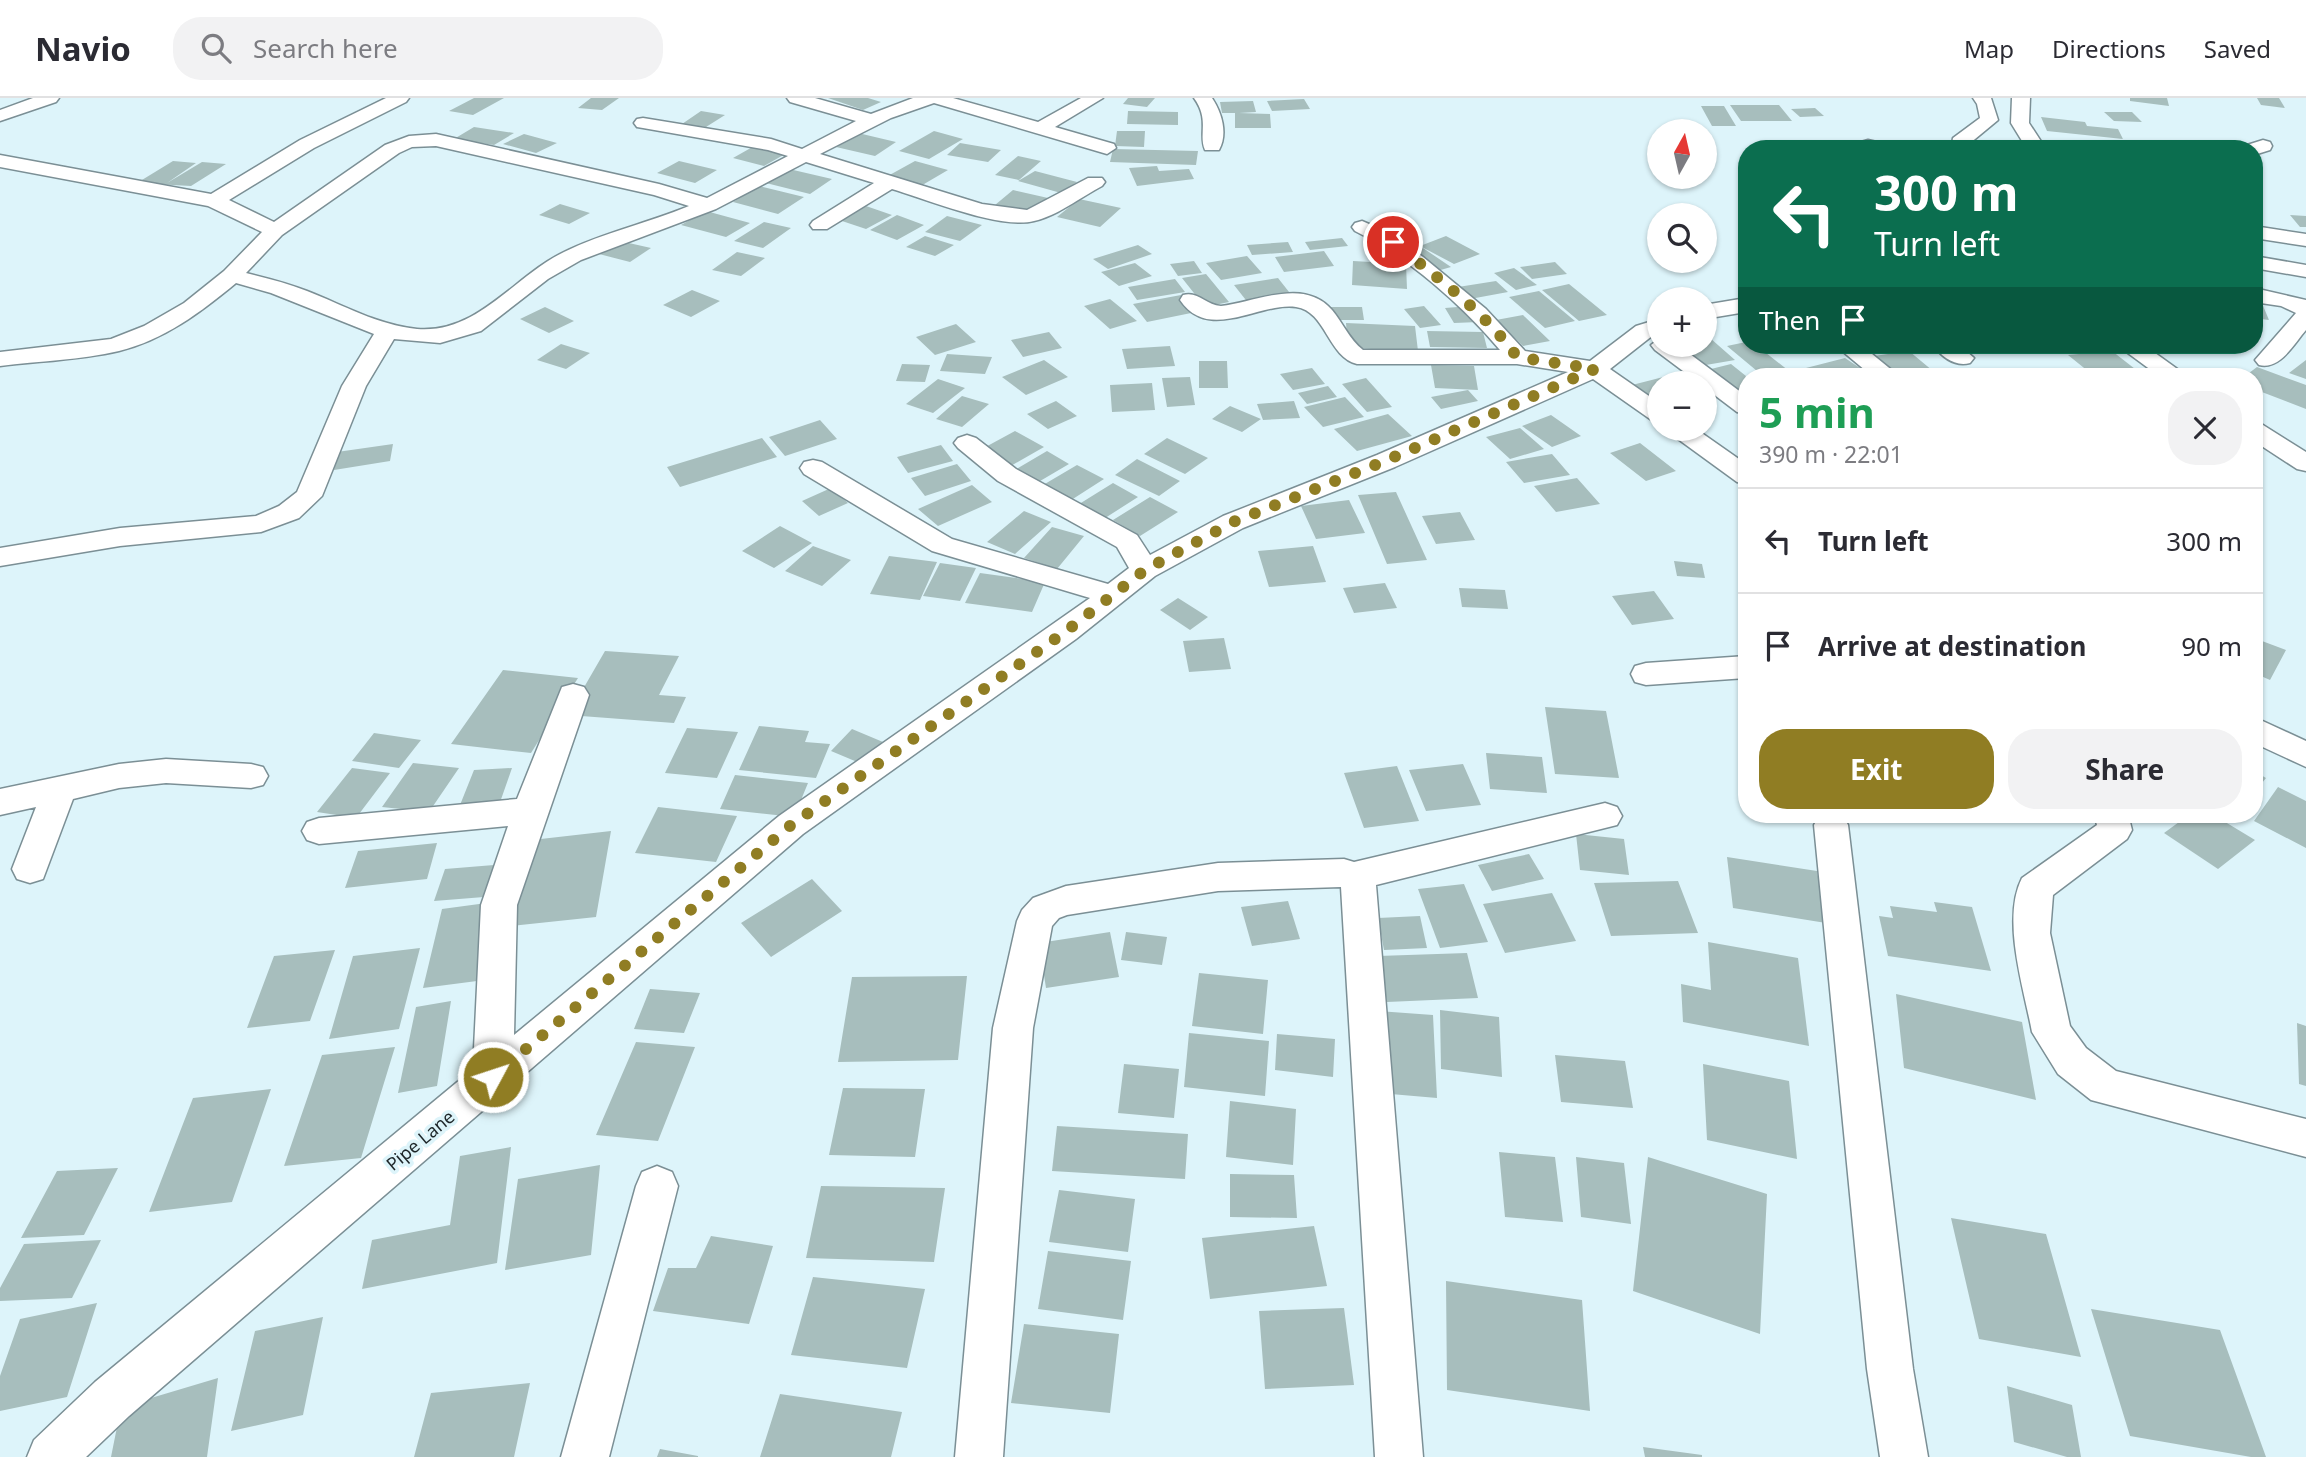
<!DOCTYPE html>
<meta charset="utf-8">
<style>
:root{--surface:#fff;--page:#f2f2f3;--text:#2b2b33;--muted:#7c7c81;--line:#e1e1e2;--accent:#907d23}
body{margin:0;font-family:"Noto Sans",sans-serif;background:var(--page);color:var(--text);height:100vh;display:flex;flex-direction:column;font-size:26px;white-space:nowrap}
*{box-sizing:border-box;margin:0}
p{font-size:23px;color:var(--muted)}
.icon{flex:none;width:38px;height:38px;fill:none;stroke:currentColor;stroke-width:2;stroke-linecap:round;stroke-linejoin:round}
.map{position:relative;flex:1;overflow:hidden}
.sheet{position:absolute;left:1738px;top:270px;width:525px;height:455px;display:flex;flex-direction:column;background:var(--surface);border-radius:28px;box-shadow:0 2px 5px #0004}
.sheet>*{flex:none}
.guide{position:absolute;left:1738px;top:42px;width:525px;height:214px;border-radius:28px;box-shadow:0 2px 5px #0004;background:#0b6e4f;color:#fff;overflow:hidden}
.needle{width:46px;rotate:8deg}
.tools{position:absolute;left:1647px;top:21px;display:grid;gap:14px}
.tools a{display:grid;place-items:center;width:70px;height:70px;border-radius:50%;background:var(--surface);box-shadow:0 2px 5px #0004;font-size:35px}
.pin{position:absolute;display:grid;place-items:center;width:60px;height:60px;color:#fff;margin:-30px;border:4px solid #fff;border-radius:50%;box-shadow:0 2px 7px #0007}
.me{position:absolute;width:77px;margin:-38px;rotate:50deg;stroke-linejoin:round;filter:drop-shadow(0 0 5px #0008)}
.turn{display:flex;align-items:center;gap:24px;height:147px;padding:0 21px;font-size:32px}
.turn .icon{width:91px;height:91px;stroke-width:2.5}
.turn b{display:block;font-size:49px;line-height:60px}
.then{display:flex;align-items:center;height:66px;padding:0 21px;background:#0003;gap:14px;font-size:26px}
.round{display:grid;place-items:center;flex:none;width:74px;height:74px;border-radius:28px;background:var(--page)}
.summary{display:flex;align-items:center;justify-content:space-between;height:119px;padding:0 21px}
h1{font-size:42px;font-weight:700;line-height:52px;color:#1e9e55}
.button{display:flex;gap:14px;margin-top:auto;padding:14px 21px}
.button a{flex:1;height:80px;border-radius:28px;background:var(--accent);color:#fff;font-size:28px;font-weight:700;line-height:80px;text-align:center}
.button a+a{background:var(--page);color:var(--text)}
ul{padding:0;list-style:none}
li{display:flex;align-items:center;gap:21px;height:105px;padding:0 21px;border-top:2px solid var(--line)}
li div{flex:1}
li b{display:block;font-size:26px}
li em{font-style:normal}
header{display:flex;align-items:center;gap:42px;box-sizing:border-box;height:98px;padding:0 35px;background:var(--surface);border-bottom:2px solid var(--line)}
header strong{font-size:33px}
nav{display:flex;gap:38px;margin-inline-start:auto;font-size:24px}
.search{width:490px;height:63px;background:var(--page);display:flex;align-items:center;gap:18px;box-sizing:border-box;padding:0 24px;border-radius:28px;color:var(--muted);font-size:26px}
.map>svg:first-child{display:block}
</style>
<header>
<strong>Navio</strong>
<div class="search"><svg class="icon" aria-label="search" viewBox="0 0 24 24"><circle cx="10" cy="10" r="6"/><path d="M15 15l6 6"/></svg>Search here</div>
<nav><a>Map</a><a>Directions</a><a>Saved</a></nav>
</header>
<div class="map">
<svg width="2306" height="1359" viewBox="0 0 2306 1359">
<rect width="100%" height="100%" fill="#ddf4fa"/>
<path fill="#a7bebd" d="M474 0H504L473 17 449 13Z
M591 0H619L602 12 578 10Z
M828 0H868L881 4 863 12Z
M1128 0H1155L1147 9 1123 6Z
M2130 0H2167L2169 8 2130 3Z
M2257 0H2279L2285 10 2261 7Z
M1304 1 1310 11 1272 13 1267 3Z
M1253 3 1256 14 1239 15 1270 16 1271 30H1235V15H1222L1220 4Z
M1730 7H1779L1792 23H1741Z
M1701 8H1724L1736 28H1712Z
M1815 10 1824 18 1800 19 1791 11Z
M701 13 725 17 706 29 682 26Z
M1128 13 1178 14V27L1127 26Z
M2104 14H2132L2142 24 2114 23Z
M2041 19 2085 24 2087 28 2118 31 2123 41 2047 33Z
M474 29 514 35 494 47 454 41Z
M934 33 963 41 929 61 899 53Z
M1117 33H1145L1144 49 1115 48Z
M858 35 896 44 875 58 836 49Z
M524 36 557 45 536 55 503 46Z
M960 45 1001 52 988 64 947 57Z
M756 47 787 55 764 68 733 60Z
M1113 51 1198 53 1196 67 1110 64Z
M1018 58 1041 63 1019 82 995 77Z
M173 63 196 65 167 85 202 64 226 66 191 88 137 85Z
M679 63 717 72 695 85 657 75Z
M915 63 948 72 919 89 886 79Z
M1157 68 1159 73 1189 71 1194 81 1137 88 1129 70Z
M789 71 832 81 810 96 766 85Z
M1035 73 1077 84 1061 95 1018 83Z
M759 88 804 99 778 116 733 104Z
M1013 92 1048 100 1030 115 995 107Z
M1079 101 1121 110 1100 129 1057 119Z
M560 106 590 115 569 126 539 117Z
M866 108 892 117 866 131 839 122Z
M706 113 750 125 726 139 681 127Z
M897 117 924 127 897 142 870 132Z
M2290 117 2306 118V129H2300Z
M947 118 982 127 960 143 925 134Z
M764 124 791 130 763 150 734 143Z
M925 138 954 147 935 158 906 149Z
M1446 138 1480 156 1454 166 1420 148Z
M1342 140 1348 148 1310 152 1305 144Z
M620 143 651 150 630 164 599 156Z
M1288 144 1293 154 1252 157 1247 147Z
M1138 147 1152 156 1108 171 1093 161Z
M1420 148 1451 169 1437 173 1407 152Z
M1324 153 1334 168 1284 174 1275 159Z
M737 154 765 160 741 178 712 172Z
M1247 158 1262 175 1221 182 1206 165Z
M1194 163 1202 175 1178 178 1170 166Z
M1353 163 1406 166 1407 191 1352 187Z
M1555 164 1567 176 1532 181 1520 169Z
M1135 165 1152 178 1119 188 1101 174Z
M1514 170 1537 187 1516 192 1494 175Z
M1206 176 1229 204 1205 209 1182 180Z
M1278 180 1293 199 1249 206 1234 187Z
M1175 181 1185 194 1137 202 1128 189Z
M1496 183 1508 194 1470 201 1458 189Z
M1569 186 1607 217 1579 223 1542 192Z
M692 192 720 203 691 219 663 207Z
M1539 193 1575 223 1545 230 1509 199Z
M1181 197 1196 214 1147 224 1133 206Z
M1110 201 1137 223 1110 231 1084 208Z
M2254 202 2261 203 2269 222 2254 220Z
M1424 208 1441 227 1420 230 1404 211Z
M1470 208 1479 224 1454 225 1445 210Z
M545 209 574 223 549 235 520 221Z
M1324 209H1362L1364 222H1325Z
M1523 217 1550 243 1523 248 1496 222Z
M1346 225 1415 228 1418 253 1348 250Z
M956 226 976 244 935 257 916 239Z
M1427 233 1483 234 1487 250 1430 249Z
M1049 234 1062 250 1023 259 1011 242Z
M1710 240 1735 262 1700 268 1676 247H1704V241Z
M1746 244V247H1756L1789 273 1763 278 1727 248Z
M561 246 590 255 566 271 537 262Z
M1992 247H2029L2033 253 1994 251Z
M1170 248 1175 268 1127 271 1122 251Z
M1909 253 1939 278H1897L1874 258Z
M2112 253 2144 278H2094L2068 257Z
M947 256 992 259 985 276 940 273Z
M1845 260 1872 278H1818L1806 270Z
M1044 262 1068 279 1026 297 1002 279Z
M2306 262V281L2289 275Z
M1199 263H1227L1228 290H1199Z
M902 266 930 267 925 284 896 283Z
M1731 266 1746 278V298L1741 299 1707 272Z
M1431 267 1474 268 1478 292 1435 290Z
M2257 269 2306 287V311L2254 291V278H2245Z
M1312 270 1325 286 1293 292 1280 276Z
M1679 275 1693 285H1659V302L1653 303 1632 287Z
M1190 279 1195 307 1167 309 1162 280Z
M1366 280 1392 309 1367 314 1342 286Z
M938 281 965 290 933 315 906 306Z
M1152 285 1155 312 1112 314 1110 287Z
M1328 288 1337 299 1307 306 1298 295Z
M1468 292 1478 303 1441 311 1431 299Z
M962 298 989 306 962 329 936 321Z
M1345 299 1364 319 1323 329 1304 309Z
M1056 303 1077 318 1048 331 1027 316Z
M1294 303 1300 320 1263 322 1257 306Z
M1230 308 1261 321 1242 334 1212 321Z
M1388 316 1412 338 1357 353 1334 331Z
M1551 317 1581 338 1552 349 1522 328Z
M820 322 837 341 785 358 769 339Z
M1520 330 1544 351 1510 361 1486 339Z
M1015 333 1044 349 1009 369 980 352Z
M762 340 777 359 680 389 667 369Z
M1167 340 1208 360 1185 376 1144 356Z
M1640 345 1676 373 1646 383 1610 355Z
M393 346 390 363 334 372 337 354Z
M941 347 953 363 908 375 897 359Z
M1047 353 1069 366 1035 386 1013 373Z
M1552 356 1570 377 1524 385 1506 364Z
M1137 361 1180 383 1159 398 1115 377Z
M957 366 971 383 925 398 911 380Z
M1077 367 1104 381 1065 406 1038 390Z
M1577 380 1600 406 1556 414 1534 388Z
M1113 385 1138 399 1102 422 1076 408Z
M972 387 992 404 938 428 918 411Z
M831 390 848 405 819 418 802 403Z
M1396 394 1427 462 1387 466 1358 397Z
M1150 399 1178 414 1140 438 1113 422Z
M1349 402 1365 435 1316 441 1301 408Z
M1024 413 1051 424 1015 456 987 444Z
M1460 414 1475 442 1436 446 1422 418Z
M780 428 812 445 774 470 742 453Z
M1052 429 1084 438 1057 471 1024 460Z
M813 448 851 462 822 488 785 473Z
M1313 448 1326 484 1269 489 1258 453Z
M889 458 937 464 920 502 870 496Z
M1674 463 1702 466 1705 480 1677 478Z
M940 465 976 470 960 503 923 498Z
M980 475 1045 484 1032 514 965 505Z
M1385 485 1397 510 1354 515 1343 490Z
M1459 490 1505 492 1508 511 1462 509Z
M1654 493 1674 521 1632 527 1612 498Z
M1178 500 1208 519 1190 532 1160 512Z
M1224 540 1231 571 1189 574 1183 543Z
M2254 540 2286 552 2270 582 2254 575Z
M605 553 679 558 659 597 686 599 674 625 568 617Z
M503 572 578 580 531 655 451 646Z
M1545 609 1606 613 1619 680 1555 676Z
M759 628 809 633 805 644 830 646 816 680 739 672Z
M687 630 738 634 717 680 665 675Z
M852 631 883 644 862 666 831 653Z
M374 635 421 642 399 670 352 663Z
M1486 655 1542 659 1547 695 1490 691Z
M413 665 459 670 429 714 382 709Z
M1463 666 1481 707 1426 713 1409 672Z
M1397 668 1419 723 1364 730 1344 675Z
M352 670 390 675 356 720 317 714Z
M512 670 498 710 458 712 474 672Z
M2254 673 2266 680 2254 695Z
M735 677 808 685 794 719 720 711Z
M2278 689 2306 703V750L2254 723Z
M658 709 737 718 716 764 635 755Z
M2190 716H2212L2255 742 2218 771 2164 735Z
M611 733 596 819 511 828 532 742Z
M1576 736 1624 741 1629 777 1580 772Z
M437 745 427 781 345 790 358 753Z
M1529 756 1544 781 1492 793 1478 767Z
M1727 759 1817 773 1826 825 1733 810Z
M494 767 484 799 434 803 445 771Z
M812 781 842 813 771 859 741 825Z
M1678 783 1698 835 1611 838 1594 785Z
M1464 786 1488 844 1440 850 1418 791Z
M1552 795 1576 843 1505 855 1483 806Z
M1288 803 1300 841 1252 848 1241 809Z
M494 804 477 883 423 890 442 811Z
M1934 804 1972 809 1991 873 1888 858 1879 818 1893 820 1890 808 1937 814Z
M1420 818 1427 850 1384 852 1378 820Z
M1110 834 1119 879 1046 890 1039 845Z
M1126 834 1167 839 1162 867 1121 862Z
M1708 844 1798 860 1809 948 1683 924 1681 886 1711 892Z
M420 850 399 931 329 941 353 858Z
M335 852 310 923 247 930 274 858Z
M1467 855 1478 900 1387 904 1378 858Z
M1199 875 1268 882 1263 936 1192 928Z
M967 878 958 962 838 964 852 879Z
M650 891 700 895 684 935 634 931Z
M1896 896 2022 924 2036 1002 1904 970Z
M451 903 437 988 398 995 416 909Z
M1440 912 1499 919 1502 979 1441 971Z
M1378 913 1433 917 1437 1000 1379 995Z
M2297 925 2306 928V988L2299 986Z
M1189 935 1269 943 1265 998 1184 989Z
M1277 936 1335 941 1333 979 1275 972Z
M636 944 695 949 658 1043 596 1037Z
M395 949 361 1060 284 1068 322 957Z
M1555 957 1625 963 1633 1010 1561 1004Z
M1124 966 1179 971 1174 1020 1118 1015Z
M1703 966 1789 983 1797 1061 1707 1042Z
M843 990 925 991 915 1059 829 1057Z
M271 991 232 1104 149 1114 193 1000Z
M1230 1003 1296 1011 1293 1067 1226 1059Z
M1057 1028 1188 1036 1185 1081 1052 1073Z
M511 1049 497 1165 362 1191 372 1142 450 1127 460 1058Z
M1499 1054 1555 1059 1563 1124 1505 1119Z
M1576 1059 1624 1065 1631 1126 1581 1119Z
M1648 1059 1767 1096 1760 1236 1633 1193Z
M600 1067 591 1157 505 1172 518 1081Z
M118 1070 84 1137 21 1140 57 1073Z
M1230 1076 1294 1077 1297 1120 1230 1119Z
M821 1088 945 1090 934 1164 806 1160Z
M1059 1092 1135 1101 1128 1154 1049 1144Z
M1951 1120 2046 1136 2081 1259 1979 1241Z
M1314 1128 1327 1188 1210 1201 1202 1140Z
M711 1138 773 1148 749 1226 653 1213 668 1170H696Z
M101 1142 72 1200 0 1203V1190L24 1146Z
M1048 1153 1131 1163 1123 1222 1038 1211Z
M813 1179 925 1191 907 1270 791 1257Z
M1446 1183 1582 1202 1590 1313 1447 1292Z
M97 1205 67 1299 0 1313V1278L20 1221Z
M1344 1210 1354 1287 1265 1291 1259 1213Z
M2091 1211 2220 1232 2266 1359H2251L2130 1338Z
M323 1219 303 1317 231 1333 255 1233Z
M1024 1226 1119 1236 1110 1315 1011 1305Z
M218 1280 207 1359H111L121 1309Z
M530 1285 514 1359H414L431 1295Z
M2007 1288 2072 1307 2081 1359H2067L2014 1344Z
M780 1296 902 1314 891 1359H760Z
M1643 1349 1702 1357V1359H1645Z
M660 1351 698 1358V1359H657Z"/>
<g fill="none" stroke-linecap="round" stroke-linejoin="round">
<defs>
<path id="minor" d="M33 0H59L56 4 0 23V12Z
M386 0H409L406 4 314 50 229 102 274 124 385 47 409 38 436 36 659 86 707 100 788 58 768 52 643 30 637 29 634 25 637 21 643 20 771 41 802 51 856 23 790 4 787 0H815L871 16 913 0H953L1038 24 1081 0H1103L1055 29 1114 46 1116 50 1107 56 934 5 891 20 820 56 982 106 1027 112 1088 80H1102L1105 84 1102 88C1081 99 1057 118 1034 123 1001 132 926 101 892 91L827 131H813L810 127 813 123 874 85 806 64 716 111 581 162 548 181 481 233 440 245 394 241 366 288 322 398 299 420 261 434 120 448 0 468V450L120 430 256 418 279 408 297 394 342 288 374 236 271 195 236 185C201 214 164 242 119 253 81 262 39 263 0 268V254L111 241 144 228 184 205 224 173 262 134 208 108 0 69V57L211 96 300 42ZM436 48 654 97 689 108C649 125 604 134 564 154 514 178 478 236 417 231 378 227 343 207 307 193 287 185 267 180 246 175L282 137 399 55 412 49Z
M1194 0H1212C1222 15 1228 36 1219 52H1205C1198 36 1210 22 1194 0Z
M1973 0H1991L1998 22 1969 46V51H1951L1953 40 1980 20 1977 6Z
M2012 0H2030L2029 25 2046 51H2027L2011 25Z
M1868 42 1890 47 1892 51H1861L1859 48 1861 44Z
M2263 42 2270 44 2272 48 2270 52 2254 57V51H2245L2247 47Z
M1362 123 1390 135 1423 159 1486 211 1525 253 1590 263 1636 228 1659 221V236L1652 238 1610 271 1659 305V323L1650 321 1593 281 1395 369 1243 430 1155 478 1076 541 803 736 129 1318 86 1359H27L34 1342 95 1284 473 971 481 807 508 728 319 746 307 742 302 733 307 724 319 720 517 701 562 589 573 586 584 589 589 597 517 807 514 937 779 718 1090 500 932 453 804 376 800 370 804 364 813 362 822 364 952 441 1108 486 1129 470 1117 449 998 383 958 350 954 345 958 340 967 337 976 340 1016 371 1137 437 1150 457 1223 418 1377 357 1568 274 1517 266H1357C1328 259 1326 213 1296 209 1258 204 1209 245 1180 202L1183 197C1199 193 1205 207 1221 208 1256 204 1304 179 1332 212 1343 225 1349 241 1363 252H1500C1461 206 1409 160 1355 133L1352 129 1355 125Z
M2254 128 2306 136V148L2254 140Z
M2254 158 2306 167V179L2254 170Z
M2254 190 2306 202V232C2293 247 2280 272 2259 267L2255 262 2296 215 2281 208 2254 204Z
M1746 200V214L1704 221V207Z
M1659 241V247H1678L1746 298V316L1737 314 1704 289V285H1699L1655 252 1651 247Z
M1835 247H1861L1899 278H1872Z
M1933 247H1959L1974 260 1970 265C1955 269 1942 259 1933 247Z
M2117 247H2144L2187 278H2159Z
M2254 324 2263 327 2306 354V373L2297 371 2254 343Z
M1668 331H1696L1746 366V386L1737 384 1671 336Z
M1746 558V580L1646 587 1635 584 1631 576 1635 568 1646 565Z
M2254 619 2306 643V669L2254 645Z
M166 661 251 666 263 669 268 678 263 687 251 690 166 685 119 690 73 701 43 781 30 785 17 781 12 771 36 709 0 717V691L119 666Z
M1605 705 1617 709 1622 718 1617 727 1376 787 1423 1359H1375L1341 789 1218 793 1067 817 1059 820 1052 828 1033 930 1003 1359H955L993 930 1017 823 1022 812 1033 800 1066 788 1218 765 1344 761 1354 764Z
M1825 716 1843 718 1848 727 1913 1271 1928 1359H1880L1867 1271 1814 727 1819 718Z
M2094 716H2128L2132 732 2127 741 2053 797 2050 835 2070 928 2086 950 2116 973 2306 1021V1059L2091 1002 2058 976 2032 934C2024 891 2001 821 2022 780L2097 727Z
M657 1068 672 1074 678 1088 609 1359H561L636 1088 642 1074Z"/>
</defs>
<use href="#minor" stroke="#7b8f95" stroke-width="3"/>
<use href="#minor" fill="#fff" fill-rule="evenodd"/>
</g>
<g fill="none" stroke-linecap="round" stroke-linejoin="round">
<path stroke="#907d23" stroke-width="12" stroke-dasharray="0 21.6" d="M493 979 791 727 1065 534 1145 472 1233 424 1385 363 1595 271 1517 259C1484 213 1436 179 1393 144"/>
</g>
<g text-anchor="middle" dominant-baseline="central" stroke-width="7" stroke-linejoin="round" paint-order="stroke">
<g font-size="18" fill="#1d2528" stroke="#ddf4fa">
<text transform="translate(420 1042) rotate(-40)">Pipe Lane</text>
</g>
</g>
</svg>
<div class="tools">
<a><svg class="needle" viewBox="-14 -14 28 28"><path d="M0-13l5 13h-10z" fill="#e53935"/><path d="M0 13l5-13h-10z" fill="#7c7c81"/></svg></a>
<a><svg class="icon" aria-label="search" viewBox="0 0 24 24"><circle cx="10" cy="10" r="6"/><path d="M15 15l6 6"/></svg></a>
<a>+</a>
<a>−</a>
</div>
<div class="pin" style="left:1393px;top:144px;background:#d93025"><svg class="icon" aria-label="arrive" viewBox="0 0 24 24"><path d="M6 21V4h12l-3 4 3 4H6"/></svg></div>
<svg class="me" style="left:493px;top:979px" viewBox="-20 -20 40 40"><circle r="17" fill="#907d23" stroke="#fff" stroke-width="3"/><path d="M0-11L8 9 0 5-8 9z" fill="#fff"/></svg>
<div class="guide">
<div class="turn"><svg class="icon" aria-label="left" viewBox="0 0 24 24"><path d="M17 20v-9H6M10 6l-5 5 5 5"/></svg><div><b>300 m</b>Turn left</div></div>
<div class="then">Then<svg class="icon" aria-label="arrive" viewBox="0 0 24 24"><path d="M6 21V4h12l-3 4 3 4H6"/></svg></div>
</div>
<section class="sheet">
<div class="summary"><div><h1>5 min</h1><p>390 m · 22:01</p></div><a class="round"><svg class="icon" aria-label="close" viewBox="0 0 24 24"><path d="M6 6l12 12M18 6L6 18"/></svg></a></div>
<ul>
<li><svg class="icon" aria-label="left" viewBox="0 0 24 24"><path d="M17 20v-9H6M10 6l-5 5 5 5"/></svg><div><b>Turn left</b></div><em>300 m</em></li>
<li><svg class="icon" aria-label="arrive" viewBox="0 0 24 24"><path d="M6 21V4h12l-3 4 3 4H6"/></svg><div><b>Arrive at destination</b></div><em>90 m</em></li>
</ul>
<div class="button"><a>Exit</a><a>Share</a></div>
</section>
</div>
